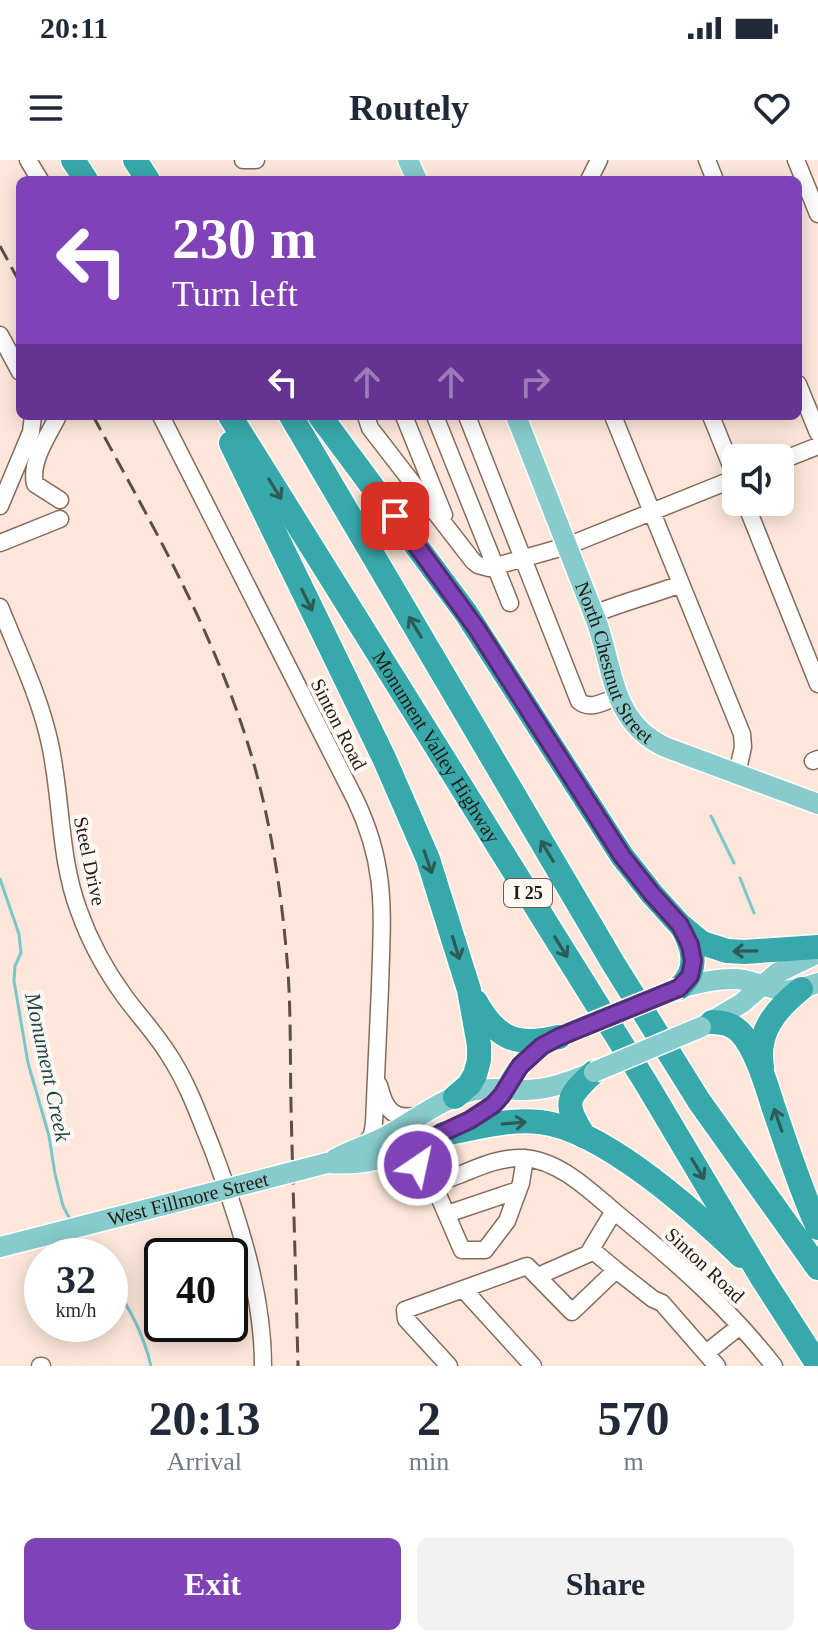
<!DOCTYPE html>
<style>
:root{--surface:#fff;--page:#f2f2f3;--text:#1f2937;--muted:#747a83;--accent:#7f42b7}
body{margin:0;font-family:"Times New Roman",serif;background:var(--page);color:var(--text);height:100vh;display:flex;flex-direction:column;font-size:30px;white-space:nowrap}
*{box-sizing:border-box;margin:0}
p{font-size:26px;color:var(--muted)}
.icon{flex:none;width:44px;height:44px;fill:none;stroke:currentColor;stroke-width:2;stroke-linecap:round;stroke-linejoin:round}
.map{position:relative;height:1206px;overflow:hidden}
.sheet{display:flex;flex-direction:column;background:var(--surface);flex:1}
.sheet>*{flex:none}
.banner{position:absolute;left:16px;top:16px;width:786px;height:244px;border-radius:12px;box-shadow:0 4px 20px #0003;background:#7f42b7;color:#fff;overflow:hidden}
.fabs{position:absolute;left:722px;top:284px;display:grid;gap:16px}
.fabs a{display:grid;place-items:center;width:72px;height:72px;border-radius:12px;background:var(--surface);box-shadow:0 4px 20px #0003;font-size:40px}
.speed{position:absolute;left:24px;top:1078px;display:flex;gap:16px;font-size:40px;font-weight:700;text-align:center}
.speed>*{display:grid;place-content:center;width:104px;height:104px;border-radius:50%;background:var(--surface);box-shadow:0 4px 20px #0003;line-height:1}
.speed small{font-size:20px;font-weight:400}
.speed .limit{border:4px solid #111;border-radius:12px;background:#fff;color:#111}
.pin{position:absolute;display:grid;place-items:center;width:68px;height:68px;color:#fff;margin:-34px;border-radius:16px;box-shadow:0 4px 12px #0006}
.me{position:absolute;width:88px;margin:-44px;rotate:34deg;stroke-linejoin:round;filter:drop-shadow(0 0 6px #0008)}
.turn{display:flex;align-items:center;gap:28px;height:168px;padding:0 24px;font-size:36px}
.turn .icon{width:104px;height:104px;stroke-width:2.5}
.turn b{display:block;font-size:56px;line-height:68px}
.lanes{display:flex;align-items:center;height:76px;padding:0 24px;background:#0003;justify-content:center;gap:40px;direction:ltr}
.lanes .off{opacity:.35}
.eta{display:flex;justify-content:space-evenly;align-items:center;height:136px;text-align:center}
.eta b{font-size:48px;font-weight:800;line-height:56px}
.primary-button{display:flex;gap:16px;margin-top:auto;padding:16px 24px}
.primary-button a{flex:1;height:92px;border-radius:12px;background:var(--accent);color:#fff;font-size:32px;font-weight:800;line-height:92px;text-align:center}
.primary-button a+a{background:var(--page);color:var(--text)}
.status{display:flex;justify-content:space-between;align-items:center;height:56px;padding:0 40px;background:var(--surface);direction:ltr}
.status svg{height:22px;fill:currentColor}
header{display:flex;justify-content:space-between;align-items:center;height:104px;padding:0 24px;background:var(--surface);font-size:36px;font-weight:800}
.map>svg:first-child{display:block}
</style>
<div class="status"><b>20:11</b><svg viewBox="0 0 49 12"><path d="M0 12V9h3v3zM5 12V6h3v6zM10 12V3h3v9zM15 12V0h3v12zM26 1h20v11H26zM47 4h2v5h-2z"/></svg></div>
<header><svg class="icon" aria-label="menu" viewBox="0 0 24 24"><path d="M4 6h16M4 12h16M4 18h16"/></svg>Routely<svg class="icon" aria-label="heart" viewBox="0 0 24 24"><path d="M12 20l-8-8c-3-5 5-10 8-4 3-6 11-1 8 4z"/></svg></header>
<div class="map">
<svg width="818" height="1206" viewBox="0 0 818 1206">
<rect width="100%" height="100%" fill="#fee7da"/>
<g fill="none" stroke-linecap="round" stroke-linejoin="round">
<path stroke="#79c6cb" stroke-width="3" d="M711 656 734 703
M740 718 754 753
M0 719 19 774 21 793 15 806 14 821 28 903 49 976 55 1014 63 1046 71 1061
M78 1075 90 1096
M110 1121C129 1146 144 1176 151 1206"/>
<defs>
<path id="minor" d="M28 0 40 20
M243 0H256
M707 0 715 20
M796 0 818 54
M589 20 599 0
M0 175 20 212
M798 224 818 273
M56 256 57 258C47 277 30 302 35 324L60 340
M161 256 355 639C388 707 382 755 380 827 378 872 376 918 374 963L372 975 364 986
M366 256 370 268 473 401 478 405 489 408 567 386 736 318
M404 256 444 355
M435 256 510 443
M467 256 579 541C590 551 605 541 617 537
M613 256 742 574 743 587 737 614
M711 256 736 318
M780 301 818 286
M745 342 818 524
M0 346 31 272 33 256
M0 383 60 359
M0 447C18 492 40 537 50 584 62 639 59 698 79 751 90 782 106 811 125 837 139 856 156 874 169 895 188 924 199 956 212 988 238 1057 263 1132 263 1206
M594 454C623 442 652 435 681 424
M813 601 818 599
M379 925C385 950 393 961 420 955
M425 981C416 996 415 1010 427 1023
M374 1000C400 1002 406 1021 429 1023 440 1024 449 1018 459 1015 479 1007 500 997 523 998 561 1000 593 1034 621 1057 676 1102 730 1149 774 1206
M433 1023 462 1090H485L507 1061 521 1023 525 998
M447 1054 518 1030
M591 1089 616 1110
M538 1116 588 1094 614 1051
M463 1129 533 1206
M706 1193 740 1166
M40 1206H42
M449 1206 406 1159 405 1150 527 1106 572 1152 616 1110 653 1139 662 1143 717 1206"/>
<g id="major">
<path d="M408 0 417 20"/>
<path id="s1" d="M516 256 596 460C614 509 611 562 665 587L818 644"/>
<path d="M679 828C697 823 717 818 736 819 752 820 765 827 780 830 793 832 806 827 818 823"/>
<path d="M705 865 742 843 777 813 818 793"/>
<path d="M335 999C353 989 373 984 390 974 417 959 441 939 472 931 491 927 507 930 526 930 549 930 571 921 591 913"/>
<path d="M327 1003C342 1004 356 1004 370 1001 400 994 472 965 494 945 503 936 507 924 514 914 524 899 540 886 556 878"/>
<path id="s2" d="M0 1087 269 1018"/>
</g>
<g id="highway">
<path d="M73 0 86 20"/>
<path d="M135 0 148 20"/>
<path id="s3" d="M230 256 646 923 762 1118 818 1205"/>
<path d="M291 256 613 803 699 941 818 1108"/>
<path d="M320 256 466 453 622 696 652 734 680 765 702 783 727 791 744 792 818 787"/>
<path d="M231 283 384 598 428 699 469 830 479 885V900L475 915 469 925 455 937"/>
<path d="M679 828C699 810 694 788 682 767"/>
<path d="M476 842C497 880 518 887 559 877"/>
<path d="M712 862C723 862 732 864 740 872 756 889 766 924 773 946 787 987 800 1028 818 1068"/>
<path d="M762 907C756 872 776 849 801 829"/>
<path d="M443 974C474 969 508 958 540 962 603 969 695 1052 741 1096"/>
<path d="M584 976C563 943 566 938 594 912"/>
</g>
</defs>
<use href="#minor" stroke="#846c5d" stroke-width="19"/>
<use href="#major" stroke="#fff" stroke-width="23"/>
<use href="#highway" stroke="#fff" stroke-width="27"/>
<use href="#minor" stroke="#fff" stroke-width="16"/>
<use href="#major" stroke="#88cbcd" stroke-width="20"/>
<use href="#highway" stroke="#38a9ab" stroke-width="24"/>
<path stroke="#5c4f48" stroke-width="3" stroke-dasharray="16 8" stroke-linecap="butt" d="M0 86 20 123
M93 256C155 370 220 482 255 608 273 674 283 744 288 812 291 856 290 901 291 945 293 1032 296 1119 298 1206"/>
<defs>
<path id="major-bridge" d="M570 872 679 828
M594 912 701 867
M269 1018 327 1003"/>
</defs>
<use href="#major-bridge" stroke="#fff" stroke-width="23" stroke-linecap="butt"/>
<use href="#major-bridge" stroke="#88cbcd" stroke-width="20"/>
</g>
<defs><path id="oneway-shaft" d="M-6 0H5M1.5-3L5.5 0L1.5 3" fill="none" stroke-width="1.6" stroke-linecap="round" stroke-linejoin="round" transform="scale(2)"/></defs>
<g stroke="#2d5b58">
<use href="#oneway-shaft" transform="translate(275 329) rotate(58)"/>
<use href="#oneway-shaft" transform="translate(307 440) rotate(64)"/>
<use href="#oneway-shaft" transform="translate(415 467) rotate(-121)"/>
<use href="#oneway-shaft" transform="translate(547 691) rotate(-121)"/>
<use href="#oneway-shaft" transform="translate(428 702) rotate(71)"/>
<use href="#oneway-shaft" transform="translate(561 787) rotate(58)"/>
<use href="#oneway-shaft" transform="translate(456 788) rotate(73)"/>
<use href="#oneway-shaft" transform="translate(745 791) rotate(179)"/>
<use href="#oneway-shaft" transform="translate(778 960) rotate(-109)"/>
<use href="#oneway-shaft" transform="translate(514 963) rotate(-5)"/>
<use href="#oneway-shaft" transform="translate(698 1009) rotate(59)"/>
</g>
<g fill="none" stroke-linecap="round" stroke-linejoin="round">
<defs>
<path id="route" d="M395 356 477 469 622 696 652 734 680 765 690 785 693 801 690 816 679 828 559 877 542 886 520 906 502 935 493 945 470 960 425 981 420 992 418 1005"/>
</defs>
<use href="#route" stroke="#532b77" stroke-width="20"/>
<use href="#route" stroke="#7f42b7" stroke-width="14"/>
</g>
<g text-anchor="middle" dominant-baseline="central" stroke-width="8" stroke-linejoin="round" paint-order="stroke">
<rect fill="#fef8f4" stroke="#655d58" stroke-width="2" x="504" y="719" width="48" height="28" rx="6"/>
<g font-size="18" font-weight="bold" fill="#241b15">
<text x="528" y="733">I 25</text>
</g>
<g font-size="20" fill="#241b15" stroke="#fef8f4">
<text stroke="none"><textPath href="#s1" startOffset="266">North Chestnut Street</textPath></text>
<text transform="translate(339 564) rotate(63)">Sinton Road</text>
<text stroke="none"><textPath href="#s3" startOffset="390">Monument Valley Highway</textPath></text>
<text transform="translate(90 701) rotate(78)">Steel Drive</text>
<text stroke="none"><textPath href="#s2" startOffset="194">West Fillmore Street</textPath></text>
<text transform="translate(705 1105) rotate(43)">Sinton Road</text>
</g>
<g font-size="22" font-style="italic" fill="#1f4447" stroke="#fef8f4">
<text transform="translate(48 907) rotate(78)">Monument Creek</text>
</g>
</g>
</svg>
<div class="fabs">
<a><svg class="icon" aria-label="sound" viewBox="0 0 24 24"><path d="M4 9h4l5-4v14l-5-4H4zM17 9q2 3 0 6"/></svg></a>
</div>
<div class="speed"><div>32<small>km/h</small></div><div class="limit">40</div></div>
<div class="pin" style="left:395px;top:356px;background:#d93025"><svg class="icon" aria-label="arrive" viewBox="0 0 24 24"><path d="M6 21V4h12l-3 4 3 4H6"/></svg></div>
<svg class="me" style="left:418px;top:1005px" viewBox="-20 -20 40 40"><circle r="17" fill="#7f42b7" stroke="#fff" stroke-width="3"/><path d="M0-11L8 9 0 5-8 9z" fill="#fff"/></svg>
<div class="banner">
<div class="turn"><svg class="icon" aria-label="left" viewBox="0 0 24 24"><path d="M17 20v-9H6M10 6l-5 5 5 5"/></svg><div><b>230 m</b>Turn left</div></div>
<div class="lanes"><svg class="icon" aria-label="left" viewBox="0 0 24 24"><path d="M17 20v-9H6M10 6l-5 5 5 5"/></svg><svg class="icon off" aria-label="ahead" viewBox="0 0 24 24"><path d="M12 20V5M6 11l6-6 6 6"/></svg><svg class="icon off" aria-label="ahead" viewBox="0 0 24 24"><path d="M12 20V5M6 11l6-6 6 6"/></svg><svg class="icon off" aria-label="right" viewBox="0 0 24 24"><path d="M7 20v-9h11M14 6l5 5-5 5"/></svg></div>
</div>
</div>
<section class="sheet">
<div class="eta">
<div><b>20:13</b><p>Arrival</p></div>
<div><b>2</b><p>min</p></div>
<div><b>570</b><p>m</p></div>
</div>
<div class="primary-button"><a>Exit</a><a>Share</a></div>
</section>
